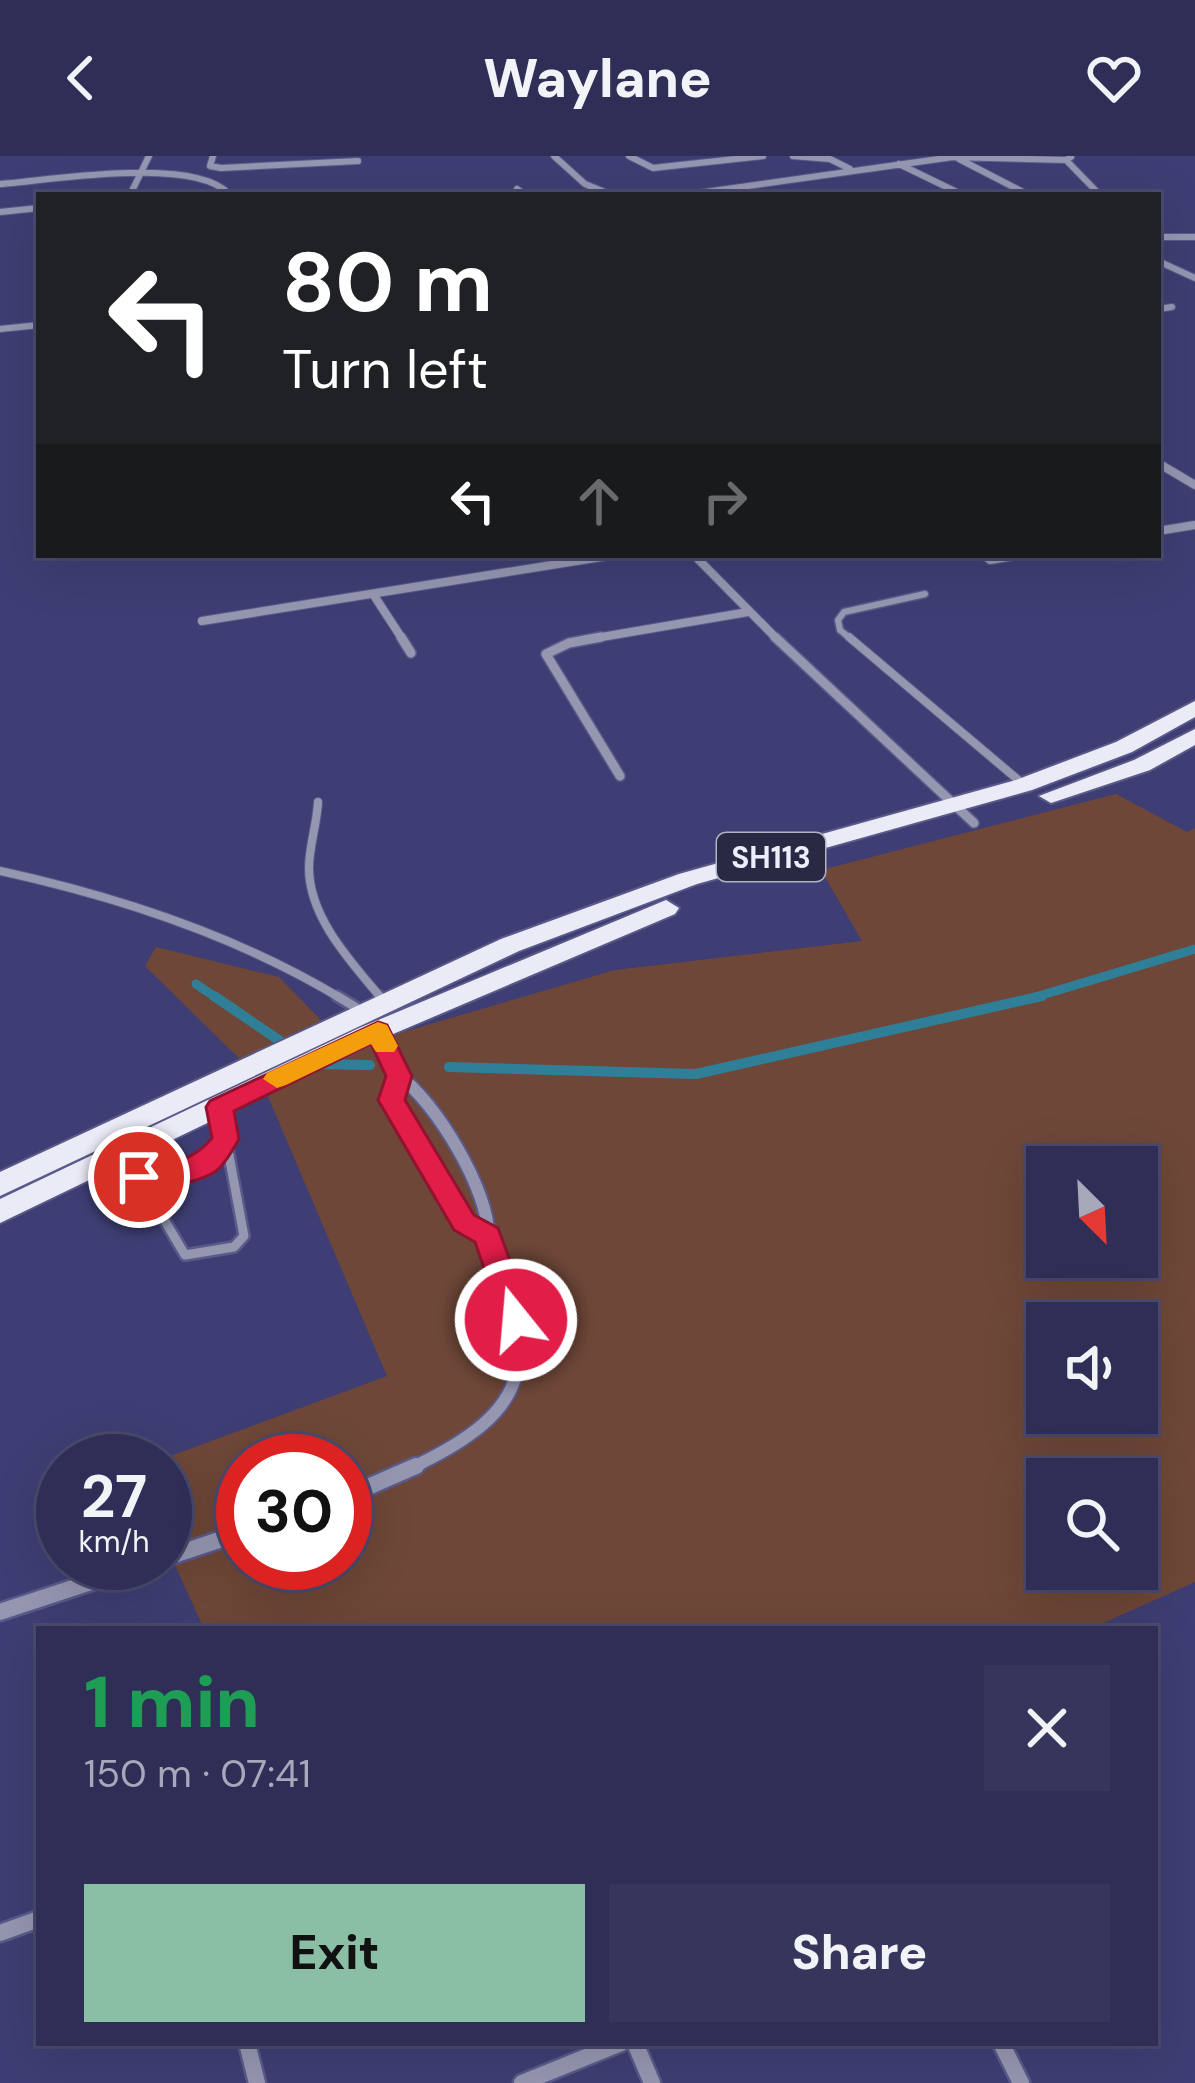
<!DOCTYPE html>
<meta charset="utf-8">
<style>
:root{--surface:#2e2e57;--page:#36365d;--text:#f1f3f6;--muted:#a7a8ba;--line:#494a6d;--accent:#8abfa5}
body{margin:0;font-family:"DM Sans",sans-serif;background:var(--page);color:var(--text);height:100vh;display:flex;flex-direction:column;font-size:45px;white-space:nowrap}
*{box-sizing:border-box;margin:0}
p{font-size:39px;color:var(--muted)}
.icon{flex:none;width:66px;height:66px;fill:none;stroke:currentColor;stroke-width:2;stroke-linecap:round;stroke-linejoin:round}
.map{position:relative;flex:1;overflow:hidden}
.sheet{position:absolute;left:36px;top:1470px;width:1122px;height:420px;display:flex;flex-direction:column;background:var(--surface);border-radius:0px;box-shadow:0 12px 48px #0002,0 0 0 3px var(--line)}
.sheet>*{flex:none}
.guide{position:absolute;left:36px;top:36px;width:1125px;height:366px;border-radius:0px;box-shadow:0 12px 48px #0002,0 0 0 3px var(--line);background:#202124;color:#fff;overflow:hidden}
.needle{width:78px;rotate:156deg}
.controls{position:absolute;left:1026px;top:990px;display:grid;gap:24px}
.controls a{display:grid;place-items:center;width:132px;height:132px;border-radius:0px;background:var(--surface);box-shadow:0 12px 48px #0002,0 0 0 3px var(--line);font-size:60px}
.speed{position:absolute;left:36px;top:1278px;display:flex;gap:24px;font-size:60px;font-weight:700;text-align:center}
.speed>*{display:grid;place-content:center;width:156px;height:156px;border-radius:50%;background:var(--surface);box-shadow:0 12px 48px #0002,0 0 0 3px var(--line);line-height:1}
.speed small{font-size:30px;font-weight:400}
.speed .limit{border:18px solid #d22;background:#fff;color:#111}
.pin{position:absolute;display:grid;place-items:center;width:102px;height:102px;color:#fff;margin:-51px;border:6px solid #fff;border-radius:50%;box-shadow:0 3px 12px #0007}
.me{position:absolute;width:132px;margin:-66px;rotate:343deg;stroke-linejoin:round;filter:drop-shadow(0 0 9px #0008)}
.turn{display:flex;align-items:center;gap:42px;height:252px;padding:0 48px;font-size:54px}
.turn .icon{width:156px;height:156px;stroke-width:2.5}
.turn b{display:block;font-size:84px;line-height:102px}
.lanes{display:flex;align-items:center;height:114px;padding:0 48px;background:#0003;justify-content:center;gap:60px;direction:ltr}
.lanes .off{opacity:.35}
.round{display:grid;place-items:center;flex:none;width:126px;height:126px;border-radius:0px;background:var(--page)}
.headline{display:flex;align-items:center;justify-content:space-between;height:204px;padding:0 48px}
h1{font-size:72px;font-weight:800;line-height:90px;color:#1e9e55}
.action{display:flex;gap:24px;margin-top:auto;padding:24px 48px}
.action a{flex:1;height:138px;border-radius:0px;background:var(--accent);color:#111;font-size:48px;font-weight:800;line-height:138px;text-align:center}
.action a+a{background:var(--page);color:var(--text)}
header{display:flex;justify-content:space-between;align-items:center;height:156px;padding:0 48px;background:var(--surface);font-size:54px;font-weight:800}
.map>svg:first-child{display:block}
</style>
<header><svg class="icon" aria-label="back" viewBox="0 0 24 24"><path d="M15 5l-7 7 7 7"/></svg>Waylane<svg class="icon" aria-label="heart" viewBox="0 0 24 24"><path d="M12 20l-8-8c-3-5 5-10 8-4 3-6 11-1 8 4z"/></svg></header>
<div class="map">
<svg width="1195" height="1927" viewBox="0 0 1195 1927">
<rect width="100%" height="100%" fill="#3e3e74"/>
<path fill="#6e4738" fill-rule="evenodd" d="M1116 638 1187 676 1195 672V1426L1090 1473H204L165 1387V1305H157L387 1220 261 924 145 810 156 791 279 821 348 892 615 814 862 785 821 714ZM1047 1011H1137V1101H1047ZM1047 1167H1137V1257H1047ZM243 1305H345V1407H243ZM1047 1323H1137V1413H1047Z"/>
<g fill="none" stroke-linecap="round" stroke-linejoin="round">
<path stroke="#307f98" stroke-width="9" d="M196 828 218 843
M1029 843 1195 793"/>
<path stroke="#307f98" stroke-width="10" d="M214 840 314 908 370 909
M449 911 696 918 1042 840"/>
<defs>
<path id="lane-far2" d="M852 484 840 474 838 464 844 456 925 438"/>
<path id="lane-far1" d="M849 481 1023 628
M318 646C317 668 309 690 309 712 309 762 352 807 382 843
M0 715C119 741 238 780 342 843"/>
<path id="lane" d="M337 840 365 857
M379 840 385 847
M125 997 185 1099 234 1091 244 1080 220 951
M139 1021C176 1020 203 1014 226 983"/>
<path id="street-far4" d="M213 0 210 10 221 12 358 5
M554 0 585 28 612 39
M629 0 653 12 763 0
M793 0 830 3 850 13
M1071 1 1066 4 1100 39
M959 3 1023 36 1007 39
M899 8 963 39
M0 28C52 24 193 0 229 38L379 39
M517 33 525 39
M130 39 149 0
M684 39 953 1 1066 4
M0 56 39 52
M1158 81H1195
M1158 105 1195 122
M1158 153 1172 151
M0 173 39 169"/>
<path id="street-far3" d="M1158 307 1195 329
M1158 375 1195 369
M694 399 778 484
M984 399 990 404 1020 399
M373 438 403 484
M202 465 614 399
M584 484 748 456"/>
<path id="street-far2" d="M401 481 411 497
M601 481 569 487 546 498 620 620
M775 481 974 667"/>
<path id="street-far1" d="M378 875 399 920
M399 920C435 945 490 1036 488 1080L464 1066 391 944Z
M409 1313C539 1252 537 1204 488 1080"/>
<path id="street" d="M345 1341 416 1310
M165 1402 243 1376
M0 1456 149 1407
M0 1777 39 1763
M247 1887 257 1927
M635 1887 652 1927
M1001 1887 1021 1927
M522 1927 621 1887"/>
<path id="primary" d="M1195 545V561L1132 596 1032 634 697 728 519 795 0 1040V1016L501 783 679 718 1016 624 1116 586Z
M1195 573V589L1150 614 1051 647 1039 640 1134 604Z
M666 744 679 752 675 758 379 884 0 1067V1043L359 872Z"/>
</defs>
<use href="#lane-far2" stroke="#5a5a8a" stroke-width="9"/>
<use href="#lane-far1" stroke="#5a5a8a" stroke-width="10"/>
<use href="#lane" stroke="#5a5a8a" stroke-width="14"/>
<use href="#street-far4" stroke="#5a5a8a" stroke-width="8"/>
<use href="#street-far3" stroke="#5a5a8a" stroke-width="10"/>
<use href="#street-far2" stroke="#5a5a8a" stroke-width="12"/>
<use href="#street-far1" stroke="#5a5a8a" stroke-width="16"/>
<use href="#street" stroke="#5a5a8a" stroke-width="21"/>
<use href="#primary" stroke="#5a5a8a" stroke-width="4"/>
<use href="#lane-far2" stroke="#9597b1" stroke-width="6"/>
<use href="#lane-far1" stroke="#9597b1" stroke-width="8"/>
<use href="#lane" stroke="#9597b1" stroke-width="9"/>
<use href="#street-far4" stroke="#9597b1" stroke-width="6"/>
<use href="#street-far3" stroke="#9597b1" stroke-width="8"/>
<use href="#street-far2" stroke="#9597b1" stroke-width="9"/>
<use href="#street-far1" stroke="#9597b1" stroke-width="12"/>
<use href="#street" stroke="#9597b1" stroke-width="16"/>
<use href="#primary" fill="#eaebf6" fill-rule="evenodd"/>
</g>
<path fill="#e11d48" stroke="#92132f" stroke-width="3" d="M378 866 387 869 412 920 405 944 474 1059 498 1072 532 1164 527 1173H505L475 1086 454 1074 378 944 386 920 371 888 234 955 239 983C234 992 225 1008 216 1015 199 1028 138 1039 124 1021 143 999 180 1021 212 982L206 951 210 945Z"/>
<path fill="#f59e0b" d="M378 866 387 869 398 890 394 896H376L371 888 286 929 277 932 263 923 267 917Z"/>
<g text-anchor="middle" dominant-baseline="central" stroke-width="12" stroke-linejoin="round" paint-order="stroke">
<rect fill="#282942" stroke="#b1b3c4" stroke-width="3" x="717" y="677" width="108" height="48" rx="9"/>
<g font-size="30" font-weight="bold" fill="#eceefb">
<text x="771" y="701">SH113</text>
</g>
</g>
</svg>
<div class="controls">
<a><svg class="needle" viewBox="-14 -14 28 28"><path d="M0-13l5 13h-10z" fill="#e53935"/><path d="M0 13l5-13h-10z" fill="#a7a8ba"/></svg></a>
<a><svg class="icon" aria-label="sound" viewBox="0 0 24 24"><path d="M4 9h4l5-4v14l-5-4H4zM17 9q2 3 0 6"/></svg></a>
<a><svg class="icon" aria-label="search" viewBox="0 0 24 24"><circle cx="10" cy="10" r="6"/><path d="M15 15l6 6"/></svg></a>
</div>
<div class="speed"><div>27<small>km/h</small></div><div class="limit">30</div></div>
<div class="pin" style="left:139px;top:1021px;background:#d93025"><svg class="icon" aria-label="arrive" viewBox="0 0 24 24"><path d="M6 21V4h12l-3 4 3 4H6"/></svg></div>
<svg class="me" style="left:516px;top:1164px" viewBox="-20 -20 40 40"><circle r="17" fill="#e11d48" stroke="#fff" stroke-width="3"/><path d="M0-11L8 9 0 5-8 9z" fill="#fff"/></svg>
<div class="guide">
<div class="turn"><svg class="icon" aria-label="left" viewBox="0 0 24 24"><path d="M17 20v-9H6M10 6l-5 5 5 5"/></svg><div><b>80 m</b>Turn left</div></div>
<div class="lanes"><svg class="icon" aria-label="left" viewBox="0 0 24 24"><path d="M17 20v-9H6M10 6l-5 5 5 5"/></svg><svg class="icon off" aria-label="ahead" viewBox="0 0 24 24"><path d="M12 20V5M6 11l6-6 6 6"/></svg><svg class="icon off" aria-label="right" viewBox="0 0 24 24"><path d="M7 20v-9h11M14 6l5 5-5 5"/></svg></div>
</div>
<section class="sheet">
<div class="headline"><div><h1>1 min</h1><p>150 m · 07:41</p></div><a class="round"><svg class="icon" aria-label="close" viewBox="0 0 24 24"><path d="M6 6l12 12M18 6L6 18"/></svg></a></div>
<div class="action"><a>Exit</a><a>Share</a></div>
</section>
</div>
